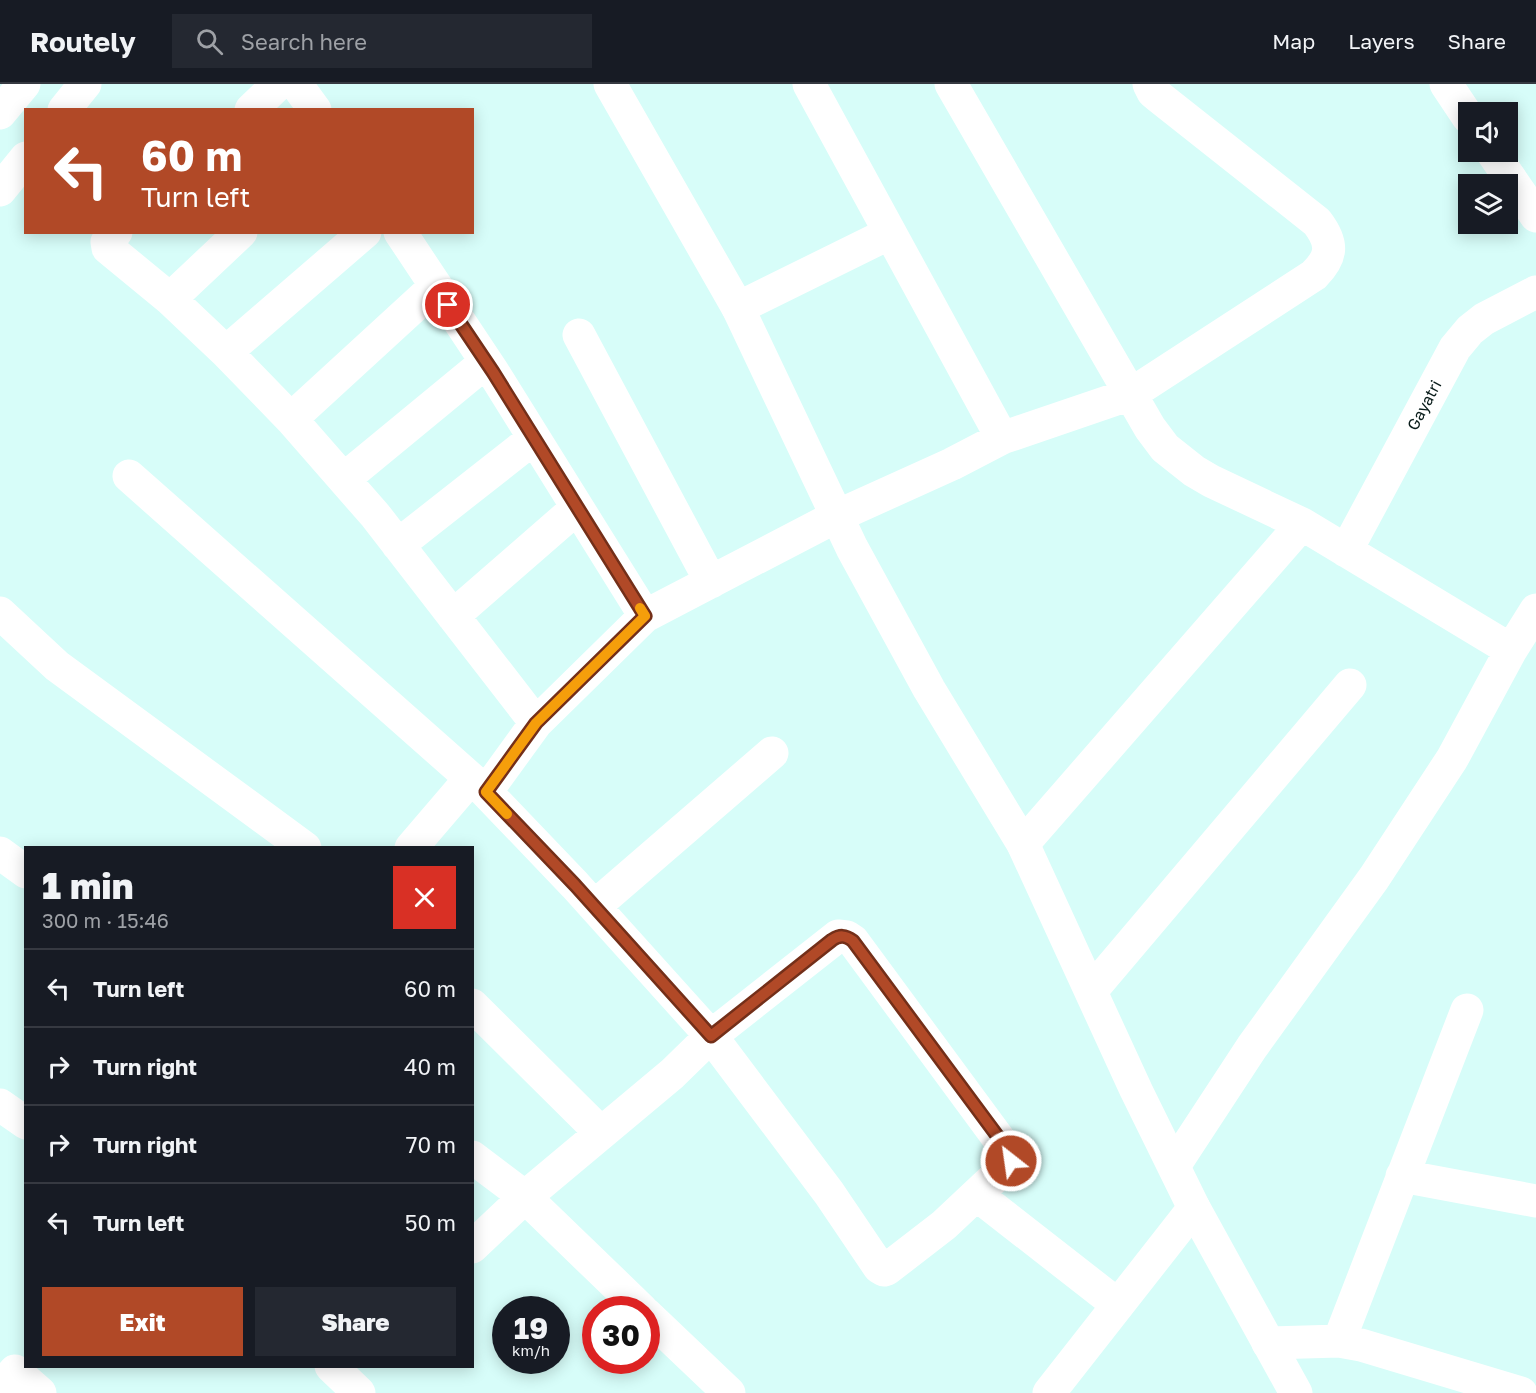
<!DOCTYPE html>
<meta charset="utf-8">
<style>
:root{--surface:#171b24;--page:#242831;--text:#f1f3f6;--muted:#9ea1a6;--line:#363941;--accent:#b14927}
body{margin:0;font-family:"Golos Text",sans-serif;background:var(--page);color:var(--text);height:100vh;display:flex;flex-direction:column;font-size:22px;white-space:nowrap}
*{box-sizing:border-box;margin:0}
p{font-size:20px;color:var(--muted)}
.icon{flex:none;width:33px;height:33px;fill:none;stroke:currentColor;stroke-width:2;stroke-linecap:round;stroke-linejoin:round}
.map{position:relative;flex:1;overflow:hidden}
.side{position:absolute;left:24px;top:762px;width:450px;height:522px;display:flex;flex-direction:column;background:var(--surface);border-radius:0px;box-shadow:0 3px 15px #0003}
.side>*{flex:none}
.hud{position:absolute;left:24px;top:24px;width:450px;height:126px;border-radius:0px;box-shadow:0 3px 15px #0003;background:#b14927;color:#fff;overflow:hidden}
.buttons{position:absolute;left:1458px;top:18px;display:grid;gap:12px}
.buttons a{display:grid;place-items:center;width:60px;height:60px;border-radius:0px;background:var(--surface);box-shadow:0 3px 15px #0003;font-size:30px}
.speed{position:absolute;left:492px;top:1212px;display:flex;gap:12px;font-size:30px;font-weight:700;text-align:center}
.speed>*{display:grid;place-content:center;width:78px;height:78px;border-radius:50%;background:var(--surface);box-shadow:0 3px 15px #0003;line-height:1}
.speed small{font-size:15px;font-weight:400}
.speed .limit{border:9px solid #d22;background:#fff;color:#111}
.pin{position:absolute;display:grid;place-items:center;width:51px;height:51px;color:#fff;margin:-26px;border:3px solid #fff;border-radius:50%;box-shadow:0 2px 6px #0007}
.me{position:absolute;width:66px;margin:-33px;rotate:330deg;stroke-linejoin:round;filter:drop-shadow(0 0 4px #0008)}
.turn{display:flex;align-items:center;gap:21px;height:126px;padding:0 18px;font-size:27px}
.turn .icon{width:78px;height:78px;stroke-width:2.5}
.turn b{display:block;font-size:42px;line-height:51px}
.round{display:grid;place-items:center;flex:none;width:63px;height:63px;border-radius:0px;background:var(--page)}
.summary{display:flex;align-items:center;justify-content:space-between;height:102px;padding:0 18px}
h1{font-size:36px;font-weight:800;line-height:45px}
.action{display:flex;gap:12px;margin-top:auto;padding:12px 18px}
.action a{flex:1;height:69px;border-radius:0px;background:var(--accent);color:#fff;font-size:24px;font-weight:800;line-height:69px;text-align:center}
.action a+a{background:var(--page);color:var(--text)}
ul{padding:0;list-style:none}
li{display:flex;align-items:center;gap:18px;height:78px;padding:0 18px;border-top:2px solid var(--line)}
li div{flex:1}
li b{display:block;font-size:22px}
li em{font-style:normal}
header{display:flex;align-items:center;gap:36px;box-sizing:border-box;height:84px;padding:0 30px;background:var(--surface);border-bottom:2px solid var(--line)}
header strong{font-size:28px}
nav{display:flex;gap:33px;margin-inline-start:auto;font-size:21px}
.search{width:420px;height:54px;background:var(--page);display:flex;align-items:center;gap:15px;box-sizing:border-box;padding:0 21px;border-radius:0px;color:var(--muted);font-size:22px}
.map>svg:first-child{display:block}
</style>
<header>
<strong>Routely</strong>
<div class="search"><svg class="icon" aria-label="search" viewBox="0 0 24 24"><circle cx="10" cy="10" r="6"/><path d="M15 15l6 6"/></svg>Search here</div>
<nav><a>Map</a><a>Layers</a><a>Share</a></nav>
</header>
<div class="map">
<svg width="1536" height="1309" viewBox="0 0 1536 1309">
<rect width="100%" height="100%" fill="#d7fdf9"/>
<g fill="none" stroke-linecap="round" stroke-linejoin="round">
<path stroke="#fff" stroke-width="33" d="M296 0 315 26
M809 0 1002 354
M951 0 1150 344 1165 364 1194 387 1211 397 1302 440 1511 566
M1446 0 1468 33
M251 26 278 0
M1492 68 1536 132
M116 148 107 158 108 164 170 215 226 268 291 335 375 431 536 639
M400 148 493 288 645 532
M170 215 241 148
M738 224 890 149
M579 251 711 498
M226 268 365 148
M291 335 436 202
M129 392 486 708 575 801 711 952 829 1109 879 1183 884 1186 887 1185 944 1141 1010 1079 1012 1073 853 857 847 853 838 852 711 952 672 990 525 1113 472 1163
M344 395 486 278
M398 461 534 354
M1346 467 1455 264 1470 246 1484 235 1536 208
M0 529 57 582 305 764
M453 532 577 424
M486 708 536 639 645 532 837 432 952 380 1002 354 1131 310 1314 191C1333 172 1333 159 1317 138L1159 13 1153 8 1149 0
M1023 760 1302 440
M411 764 470 695
M0 769 26 788
M595 822 772 669
M1091 907 1350 601
M472 921 601 1049
M0 1021 26 1039
M472 1073 525 1113 642 1226
M1174 1082 1252 963 1374 794 1452 675 1511 566 1536 526
M1402 1092 1536 1117
M977 1111 1118 1221
M646 1230 729 1309
M1339 1257 1467 926
M1268 1259 1339 1257 1361 1261 1521 1309
M331 1282 359 1309
M0 1304 15 1287 40 1309
M1049 1309 1194 1124"/>
<path stroke="#fff" stroke-width="33" d="M610 0 738 224 852 464 929 605 1023 760 1136 1006 1194 1124 1296 1309
M64 26 85 0
M0 29 24 0
M0 106 26 74"/>
</g>
<g fill="none" stroke-linecap="round" stroke-linejoin="round">
<defs>
<path id="route" d="M448 221 493 288 645 532 536 639 486 708 575 801 711 952 832 856C840 851 845 851 853 857L1010 1069 1011 1077"/>
</defs>
<use href="#route" stroke="#732f19" stroke-width="15"/>
<use href="#route" stroke="#b14927" stroke-width="10"/>
<path stroke="#f59e0b" stroke-width="10" d="M507 730 486 708 536 639 645 532 640 524"/>
</g>
<g text-anchor="middle" dominant-baseline="central" stroke-width="4.5" stroke-linejoin="round" paint-order="stroke">
<g font-size="16" fill="#091c1a" stroke="#fff">
<text transform="translate(1424 321) rotate(-62)">Gayatri</text>
</g>
</g>
</svg>
<div class="buttons">
<a><svg class="icon" aria-label="sound" viewBox="0 0 24 24"><path d="M4 9h4l5-4v14l-5-4H4zM17 9q2 3 0 6"/></svg></a>
<a><svg class="icon" aria-label="layers" viewBox="0 0 24 24"><path d="M12 4l9 5-9 5-9-5zM3 14l9 5 9-5"/></svg></a>
</div>
<div class="speed"><div>19<small>km/h</small></div><div class="limit">30</div></div>
<div class="pin" style="left:448px;top:221px;background:#d93025"><svg class="icon" aria-label="arrive" viewBox="0 0 24 24"><path d="M6 21V4h12l-3 4 3 4H6"/></svg></div>
<svg class="me" style="left:1011px;top:1077px" viewBox="-20 -20 40 40"><circle r="17" fill="#b14927" stroke="#fff" stroke-width="3"/><path d="M0-11L8 9 0 5-8 9z" fill="#fff"/></svg>
<div class="hud">
<div class="turn"><svg class="icon" aria-label="left" viewBox="0 0 24 24"><path d="M17 20v-9H6M10 6l-5 5 5 5"/></svg><div><b>60 m</b>Turn left</div></div>
</div>
<section class="side">
<div class="summary"><div><h1>1 min</h1><p>300 m · 15:46</p></div><a class="round" style="background:#d93025;color:#fff"><svg class="icon" aria-label="close" viewBox="0 0 24 24"><path d="M6 6l12 12M18 6L6 18"/></svg></a></div>
<ul>
<li><svg class="icon" aria-label="left" viewBox="0 0 24 24"><path d="M17 20v-9H6M10 6l-5 5 5 5"/></svg><div><b>Turn left</b></div><em>60 m</em></li>
<li><svg class="icon" aria-label="right" viewBox="0 0 24 24"><path d="M7 20v-9h11M14 6l5 5-5 5"/></svg><div><b>Turn right</b></div><em>40 m</em></li>
<li><svg class="icon" aria-label="right" viewBox="0 0 24 24"><path d="M7 20v-9h11M14 6l5 5-5 5"/></svg><div><b>Turn right</b></div><em>70 m</em></li>
<li><svg class="icon" aria-label="left" viewBox="0 0 24 24"><path d="M17 20v-9H6M10 6l-5 5 5 5"/></svg><div><b>Turn left</b></div><em>50 m</em></li>
</ul>
<div class="action"><a>Exit</a><a>Share</a></div>
</section>
</div>
